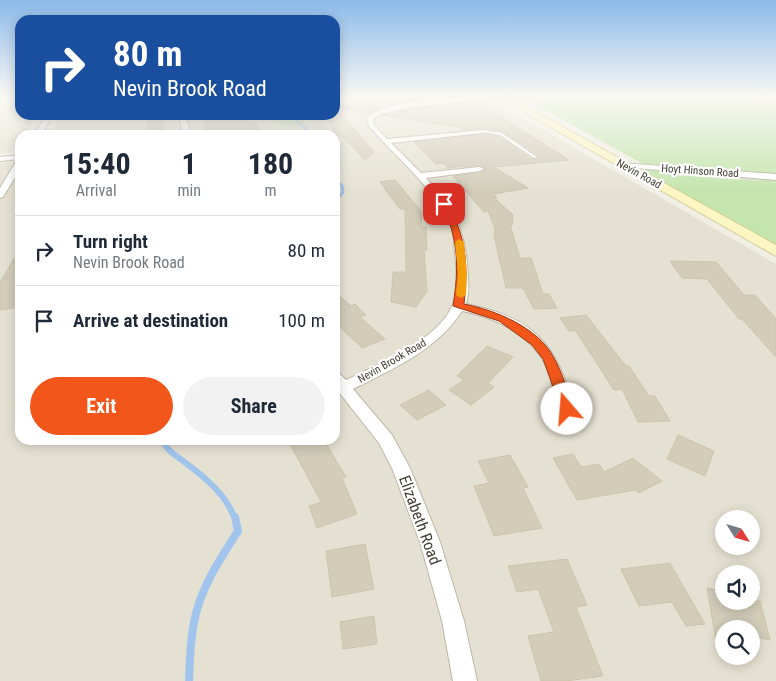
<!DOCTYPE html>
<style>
:root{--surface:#fff;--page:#f2f2f3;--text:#1f2937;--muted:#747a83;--line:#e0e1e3;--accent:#f2561a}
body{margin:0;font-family:"Roboto Condensed",sans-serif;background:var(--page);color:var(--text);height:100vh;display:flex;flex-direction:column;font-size:19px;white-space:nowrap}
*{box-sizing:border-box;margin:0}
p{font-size:16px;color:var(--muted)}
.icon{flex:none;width:28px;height:28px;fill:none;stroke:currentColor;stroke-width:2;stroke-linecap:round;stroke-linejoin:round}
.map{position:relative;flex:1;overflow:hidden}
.details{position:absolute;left:15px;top:130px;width:325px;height:315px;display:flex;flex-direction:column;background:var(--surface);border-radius:15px;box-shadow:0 2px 12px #0003}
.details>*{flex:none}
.top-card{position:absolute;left:15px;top:15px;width:325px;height:105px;border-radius:15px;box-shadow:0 2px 12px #0003;background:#1a4fa0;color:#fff;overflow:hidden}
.needle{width:32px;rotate:127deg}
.tools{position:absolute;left:715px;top:510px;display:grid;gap:10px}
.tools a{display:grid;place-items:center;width:45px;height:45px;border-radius:50%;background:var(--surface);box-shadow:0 2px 12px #0003;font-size:25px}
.pin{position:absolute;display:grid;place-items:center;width:42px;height:42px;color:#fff;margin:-21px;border-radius:10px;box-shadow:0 2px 8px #0006}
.me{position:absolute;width:55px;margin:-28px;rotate:342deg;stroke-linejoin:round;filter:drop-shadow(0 0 4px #0008)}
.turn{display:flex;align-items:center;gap:18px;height:105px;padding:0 15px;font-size:22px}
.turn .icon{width:65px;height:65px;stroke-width:2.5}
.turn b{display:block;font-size:35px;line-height:42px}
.eta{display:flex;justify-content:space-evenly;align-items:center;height:85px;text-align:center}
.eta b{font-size:30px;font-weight:700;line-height:35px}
.action{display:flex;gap:10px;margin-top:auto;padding:10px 15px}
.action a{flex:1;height:58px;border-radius:30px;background:var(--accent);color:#fff;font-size:20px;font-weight:700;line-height:58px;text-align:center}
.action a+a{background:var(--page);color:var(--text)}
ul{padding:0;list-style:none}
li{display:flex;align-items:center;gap:15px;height:70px;padding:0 15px;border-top:1px solid var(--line)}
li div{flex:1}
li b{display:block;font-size:19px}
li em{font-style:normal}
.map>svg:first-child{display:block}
</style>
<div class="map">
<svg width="776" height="681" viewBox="0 0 776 681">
<rect width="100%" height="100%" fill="#f1efe4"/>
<path fill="#e5e1d2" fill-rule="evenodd" d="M0 97H20V115H38L24 135H20V140L10 153 0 154Z
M335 97H486L776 264V681H0V163L20 161V440H335V135H50L62 115H270L281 126H302L304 115H335ZM724 519H751V546H724ZM724 574H751V601H724ZM724 629H751V656H724Z"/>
<path fill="#c4e5ad" d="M522 97H776V246L639 169 643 164Z
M270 115H304L303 126H281Z"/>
<path fill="#e2e0dc" d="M666 166 755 173 761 181 669 174Z"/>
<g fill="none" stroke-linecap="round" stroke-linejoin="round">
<path stroke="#a1c4ed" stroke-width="2.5" d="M290 115 313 135"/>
<path stroke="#a1c4ed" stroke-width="3" d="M335 169V174
M335 179 342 186 343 192 336 200 335 210"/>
<path stroke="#a1c4ed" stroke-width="4" d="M335 213V209"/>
<path stroke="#a1c4ed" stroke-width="6" d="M162 440C167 451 177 456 187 464 207 479 226 495 235 519"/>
<path stroke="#a1c4ed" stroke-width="8" d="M189 681C190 661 190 642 194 622 200 589 220 559 238 531L235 517"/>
</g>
<path fill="#d2ccb9" stroke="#cdc4ad" d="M373 97H435L402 102 370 113 337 108Z
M484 101V106L569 160 494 167 528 188 493 194 497 198H494L513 215 512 225H510L520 258H531L543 294H549L557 308 534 309 523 288H506L494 236 495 228 488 211 484 212 453 176 480 173 486 168 480 165 447 168 443 163 436 164 414 142 483 134 499 137 533 160 538 159V155L502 131 484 128 462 130V128L383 115 412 109Z
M335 106 374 152 365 160 341 135H334L329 115H335Z
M150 115H164L162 135H146Z
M207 115H237L258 124 259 135H203Z
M395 180 421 211 422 227H426L427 250H424L427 291 416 307 391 302 393 272H406L405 209H400L380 182Z
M20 249V291L14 308 0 310V282Z
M670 261 716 262 744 295H755L776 319V357L742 319H739L707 279 682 278Z
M335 292 351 306 355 304 366 315 360 317 385 339 362 348 341 328 335 322Z
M586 315 626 366H629L649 396H655L670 421 638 422 622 389 614 390 576 331H569L560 318Z
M487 346 513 357 488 383 494 387 471 405 449 390 464 380 457 376Z
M429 390 446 405 417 420 400 405Z
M678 435 714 451 705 476 667 459Z
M288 440H324L346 477 342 478 357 514 317 528 309 506 321 502Z
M573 454 581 467 599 464 604 472 633 458 662 481 639 493 636 490 577 500 553 458Z
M510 455 528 487 523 488 542 528 494 536 474 486 489 483 478 461Z
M365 544 374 589 332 597 326 551Z
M567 559 587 605 576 607 603 676 566 681H541L528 636 554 632 538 589 517 592 508 566Z
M670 563 705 624 686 626 672 602 639 606 621 569Z
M707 588 724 592V601H760L770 640 751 636V629H724V639L716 640Z
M374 616 377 644 343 649 340 622Z"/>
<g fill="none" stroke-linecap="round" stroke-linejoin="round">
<defs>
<path id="service" d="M482 130 502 133 537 157 534 158 500 135 481 132Z"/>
<path id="minor" d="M472 97H505L412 107 381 114 373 119 374 125 387 139 484 130 482 133 391 143 421 173 480 167 484 169 480 171 426 178C453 208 462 221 467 262 468 276 470 290 466 304 534 317 556 344 575 409L573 413H561C554 401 553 386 549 373 535 336 498 318 462 311 437 350 393 369 353 389L392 435 410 468 440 542 464 621 477 681H453L442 621 420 542 392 468 379 443 335 387V372L340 374 346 380C379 364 439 340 453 304 458 291 457 276 456 263 454 248 455 231 448 218 430 185 394 155 369 126L367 118C388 99 444 99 472 97Z
M47 115H53L41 135H33Z
M179 115H185L191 135H183Z
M20 155V159L0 161V157Z
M17 160H20V169L3 197 0 198V188Z
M621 163 776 174V180L624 167 620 165Z"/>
<path id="secondary" d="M498 97H509L776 245V256Z"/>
</defs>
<use href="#service" stroke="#bcb7a7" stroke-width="2"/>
<use href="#minor" stroke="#bcb7a7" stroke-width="2"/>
<use href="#secondary" stroke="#d0c895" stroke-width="2"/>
<use href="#service" fill="#fff" fill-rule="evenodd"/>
<use href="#minor" fill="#fff" fill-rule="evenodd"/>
<use href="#secondary" fill="#fcf6c2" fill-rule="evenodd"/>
</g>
<linearGradient id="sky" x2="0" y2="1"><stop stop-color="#8bbaea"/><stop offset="0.5" stop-color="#f9f8f3"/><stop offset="1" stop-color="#f9f8f3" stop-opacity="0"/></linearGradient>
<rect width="776" height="193" fill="url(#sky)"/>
<path fill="#f2561a" stroke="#9d3811" d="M441 203H446C467 234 468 267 464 304 495 310 538 327 554 358 563 374 568 392 574 409L572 412 567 413 561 409 543 359 532 345 499 321 453 306C457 281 459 256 452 231 450 222 441 210 441 203Z"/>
<path fill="#f59e0b" d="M459 239 464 242 467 274 466 295 461 298 456 295 458 274 455 242Z"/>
<g text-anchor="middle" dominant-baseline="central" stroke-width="4.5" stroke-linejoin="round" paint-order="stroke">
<g font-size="11" fill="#433f34" stroke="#fff">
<text transform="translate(700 171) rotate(4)">Hoyt Hinson Road</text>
<text transform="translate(639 174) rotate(29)">Nevin Road</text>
<text transform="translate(392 361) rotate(-30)">Nevin Brook Road</text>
</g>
<g font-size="16" fill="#433f34" stroke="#fff">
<text transform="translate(420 520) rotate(70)">Elizabeth Road</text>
</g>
</g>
</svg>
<div class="tools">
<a><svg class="needle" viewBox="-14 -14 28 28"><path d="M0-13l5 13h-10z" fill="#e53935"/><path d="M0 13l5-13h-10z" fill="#747a83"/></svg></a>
<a><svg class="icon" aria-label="sound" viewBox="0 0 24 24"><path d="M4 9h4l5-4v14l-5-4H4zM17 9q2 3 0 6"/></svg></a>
<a><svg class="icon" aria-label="search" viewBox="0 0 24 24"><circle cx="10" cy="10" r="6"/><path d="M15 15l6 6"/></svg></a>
</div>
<div class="pin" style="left:444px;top:204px;background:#d93025"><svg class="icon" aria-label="arrive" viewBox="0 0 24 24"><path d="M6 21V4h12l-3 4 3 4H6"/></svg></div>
<svg class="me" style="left:567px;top:409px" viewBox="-20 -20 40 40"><circle r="19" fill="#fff"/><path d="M0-13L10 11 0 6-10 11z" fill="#f2561a"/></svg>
<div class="top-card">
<div class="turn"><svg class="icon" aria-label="right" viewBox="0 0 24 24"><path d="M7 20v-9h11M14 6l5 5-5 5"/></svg><div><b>80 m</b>Nevin Brook Road</div></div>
</div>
<section class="details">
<div class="eta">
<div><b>15:40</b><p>Arrival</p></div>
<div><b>1</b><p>min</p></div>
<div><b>180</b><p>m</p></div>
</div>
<ul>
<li><svg class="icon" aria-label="right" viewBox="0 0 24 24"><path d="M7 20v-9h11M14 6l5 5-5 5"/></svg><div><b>Turn right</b><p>Nevin Brook Road</p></div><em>80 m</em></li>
<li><svg class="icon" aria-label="arrive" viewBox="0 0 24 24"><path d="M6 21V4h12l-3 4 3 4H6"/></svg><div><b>Arrive at destination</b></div><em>100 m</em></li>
</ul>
<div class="action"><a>Exit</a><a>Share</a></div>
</section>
</div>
